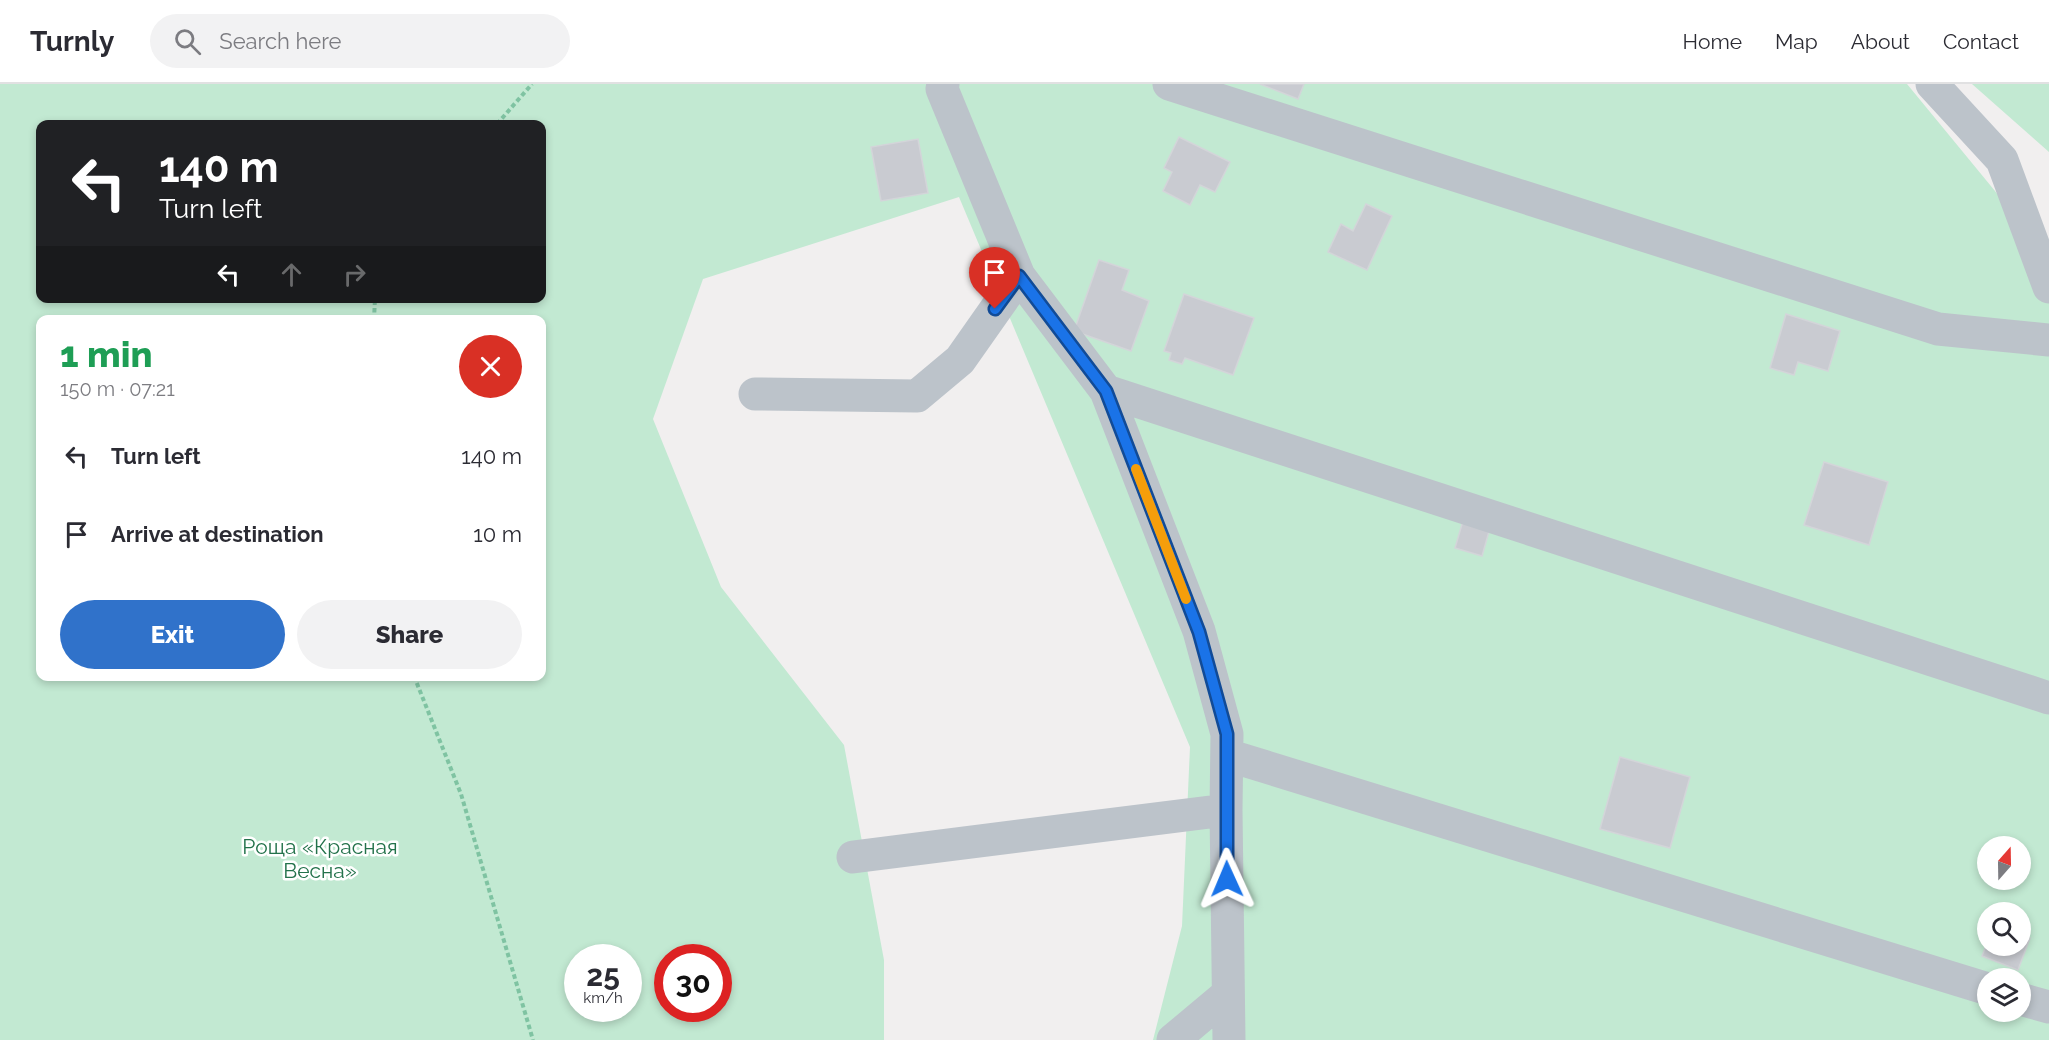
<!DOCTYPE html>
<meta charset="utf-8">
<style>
:root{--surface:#fff;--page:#f2f2f3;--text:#2b2b33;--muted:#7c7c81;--line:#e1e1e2;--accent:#3072ca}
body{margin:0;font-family:Raleway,sans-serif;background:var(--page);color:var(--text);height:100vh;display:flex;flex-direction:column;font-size:22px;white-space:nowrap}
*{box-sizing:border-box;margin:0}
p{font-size:20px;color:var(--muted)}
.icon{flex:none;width:33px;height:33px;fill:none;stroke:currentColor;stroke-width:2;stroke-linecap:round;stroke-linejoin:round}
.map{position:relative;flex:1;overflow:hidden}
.panel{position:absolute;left:36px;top:231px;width:510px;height:366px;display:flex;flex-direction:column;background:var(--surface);border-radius:12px;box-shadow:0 3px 9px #0003}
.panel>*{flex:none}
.top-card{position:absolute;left:36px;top:36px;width:510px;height:183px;border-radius:12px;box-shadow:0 3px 9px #0003;background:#202124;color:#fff;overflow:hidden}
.needle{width:39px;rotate:20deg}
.buttons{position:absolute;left:1977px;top:752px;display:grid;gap:12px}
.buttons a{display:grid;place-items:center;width:54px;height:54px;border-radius:50%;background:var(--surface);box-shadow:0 3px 9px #0003;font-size:30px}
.speed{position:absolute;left:564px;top:860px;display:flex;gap:12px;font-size:30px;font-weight:700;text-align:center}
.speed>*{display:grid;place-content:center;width:78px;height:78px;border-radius:50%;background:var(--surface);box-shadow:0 3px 9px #0003;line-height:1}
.speed small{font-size:15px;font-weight:400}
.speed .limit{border:9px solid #d22;background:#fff;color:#111}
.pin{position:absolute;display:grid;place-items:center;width:51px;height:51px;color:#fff;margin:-62px -26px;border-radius:50% 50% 50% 0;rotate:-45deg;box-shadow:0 0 6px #0007}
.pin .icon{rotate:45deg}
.me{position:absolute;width:66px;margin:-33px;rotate:359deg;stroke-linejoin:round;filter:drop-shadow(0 0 4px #0008)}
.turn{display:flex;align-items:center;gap:21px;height:126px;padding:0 24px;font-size:27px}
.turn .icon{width:78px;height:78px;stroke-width:2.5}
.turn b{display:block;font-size:42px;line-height:51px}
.lanes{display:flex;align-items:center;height:57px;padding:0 24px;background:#0003;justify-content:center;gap:30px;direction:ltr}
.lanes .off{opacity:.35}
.round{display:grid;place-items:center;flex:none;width:63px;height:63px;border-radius:32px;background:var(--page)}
.overview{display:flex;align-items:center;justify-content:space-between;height:102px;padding:0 24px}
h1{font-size:36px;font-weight:800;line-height:45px;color:#1e9e55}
.action{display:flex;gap:12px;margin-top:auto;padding:12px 24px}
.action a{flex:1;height:69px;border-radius:36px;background:var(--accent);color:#fff;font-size:24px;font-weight:800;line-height:69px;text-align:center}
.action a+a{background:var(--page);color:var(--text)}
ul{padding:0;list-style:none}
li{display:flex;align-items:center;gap:18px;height:78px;padding:0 24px}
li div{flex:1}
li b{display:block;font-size:22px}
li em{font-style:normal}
header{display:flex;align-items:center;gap:36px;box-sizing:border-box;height:84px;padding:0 30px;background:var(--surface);border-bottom:2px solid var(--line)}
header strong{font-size:28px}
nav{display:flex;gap:33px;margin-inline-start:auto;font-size:21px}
.search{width:420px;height:54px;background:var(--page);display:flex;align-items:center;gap:15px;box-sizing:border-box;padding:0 21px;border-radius:33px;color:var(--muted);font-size:22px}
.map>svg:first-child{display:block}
</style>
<header>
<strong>Turnly</strong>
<div class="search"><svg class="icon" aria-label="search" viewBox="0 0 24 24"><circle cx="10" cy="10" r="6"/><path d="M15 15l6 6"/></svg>Search here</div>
<nav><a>Home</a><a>Map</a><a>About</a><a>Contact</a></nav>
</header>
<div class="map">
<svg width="2049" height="956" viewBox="0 0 2049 956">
<rect width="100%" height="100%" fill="#f1efef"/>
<path fill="#c2e9d2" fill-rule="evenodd" d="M0 0H1907L1995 107 2049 179V956H1153L1182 842 1190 663 959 113 703 195 653 335 721 503 844 661 884 876V956H0ZM40 40H542V214H40ZM40 236H542V592H40ZM1988 762H2020V795H1988ZM1988 828H2020V861H1988ZM578 873H628V924H578ZM668 873H718V924H668ZM1988 894H2020V927H1988Z
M1972 0H2049V68Z"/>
<path fill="#c9cbd1" stroke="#d3d5d9" stroke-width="1.5" d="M1260 0H1304L1298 15Z
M1179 53 1230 78 1215 108 1200 101 1190 121 1163 107 1172 88 1164 84Z
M918 55 928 109 881 117 871 63Z
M1366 120 1392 132 1367 186 1328 168 1341 140 1353 147Z
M1099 176 1129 186 1122 206 1149 217 1131 267 1074 247Z
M1184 210 1254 234 1233 291 1185 274 1182 280 1169 276 1171 269 1164 267Z
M1786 230 1840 247 1828 287 1798 278 1794 291 1770 284Z
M1824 378 1888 398 1869 461 1804 441Z
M1465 430 1492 437 1482 472 1455 464Z
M1620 673 1690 693 1670 764 1600 745Z
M2020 851 2030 854 2018 886 1982 872 1988 857V861H2020Z"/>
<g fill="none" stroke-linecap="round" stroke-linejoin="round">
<path stroke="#7fc3a2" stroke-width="4" stroke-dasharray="4.5 3" stroke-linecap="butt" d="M497 40 532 0
M374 236 375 214
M414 592 461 710 533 956"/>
<path stroke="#bcc3ca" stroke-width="33" d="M943 0 942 5 1019 192 1106 307 1199 547 1227 650 1226 726 1229 956
M1169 0 1938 245 2049 256
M1932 0 2002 76 2049 203
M1106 307 2049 614
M755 310 917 312 960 276 1019 192
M1227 671 1988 905
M853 773 1226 726
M2020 915 2049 923
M1173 956 1228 910"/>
</g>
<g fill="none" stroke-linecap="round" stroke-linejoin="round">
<defs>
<path id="route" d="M995 225 1019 192 1106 307 1199 548 1227 650V795"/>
</defs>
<use href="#route" stroke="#114b97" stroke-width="15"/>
<use href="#route" stroke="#1a73e8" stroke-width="10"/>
<path stroke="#f59e0b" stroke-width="10" d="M1136 385 1186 515"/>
</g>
<g text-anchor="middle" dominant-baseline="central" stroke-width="5" stroke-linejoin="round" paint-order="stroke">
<g font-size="21" fill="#23724b" stroke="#fff">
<text x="320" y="762">Роща «Красная<tspan x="320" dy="24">Весна»</tspan></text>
</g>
</g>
</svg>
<div class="buttons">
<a><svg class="needle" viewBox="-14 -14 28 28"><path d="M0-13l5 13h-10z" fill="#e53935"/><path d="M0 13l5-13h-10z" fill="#7c7c81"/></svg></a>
<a><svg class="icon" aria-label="search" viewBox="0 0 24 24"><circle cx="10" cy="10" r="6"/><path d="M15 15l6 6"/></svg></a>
<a><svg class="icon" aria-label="layers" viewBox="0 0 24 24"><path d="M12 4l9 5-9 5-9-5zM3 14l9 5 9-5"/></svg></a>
</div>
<div class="speed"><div>25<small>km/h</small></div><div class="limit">30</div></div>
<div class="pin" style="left:995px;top:225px;background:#d93025"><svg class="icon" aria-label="arrive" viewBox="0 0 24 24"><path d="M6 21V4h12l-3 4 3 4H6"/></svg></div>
<svg class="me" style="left:1227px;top:795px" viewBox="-20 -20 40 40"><path d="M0-17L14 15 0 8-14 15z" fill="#1a73e8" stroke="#fff" stroke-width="4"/></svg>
<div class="top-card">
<div class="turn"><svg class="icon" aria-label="left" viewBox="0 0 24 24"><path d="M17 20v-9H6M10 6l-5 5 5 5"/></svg><div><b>140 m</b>Turn left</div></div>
<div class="lanes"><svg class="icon" aria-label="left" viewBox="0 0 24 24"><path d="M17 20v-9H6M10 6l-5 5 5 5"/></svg><svg class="icon off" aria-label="ahead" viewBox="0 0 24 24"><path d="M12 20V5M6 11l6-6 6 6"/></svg><svg class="icon off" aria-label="right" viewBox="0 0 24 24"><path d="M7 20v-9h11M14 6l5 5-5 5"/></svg></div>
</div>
<section class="panel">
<div class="overview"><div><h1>1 min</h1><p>150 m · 07:21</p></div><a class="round" style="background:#d93025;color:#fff"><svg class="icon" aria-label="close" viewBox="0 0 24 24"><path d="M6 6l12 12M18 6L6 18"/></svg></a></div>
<ul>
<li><svg class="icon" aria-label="left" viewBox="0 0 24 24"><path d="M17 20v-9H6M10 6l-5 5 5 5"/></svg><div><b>Turn left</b></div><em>140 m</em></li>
<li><svg class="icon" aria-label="arrive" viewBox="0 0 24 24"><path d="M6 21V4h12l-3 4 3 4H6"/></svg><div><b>Arrive at destination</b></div><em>10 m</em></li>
</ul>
<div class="action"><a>Exit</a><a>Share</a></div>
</section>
</div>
